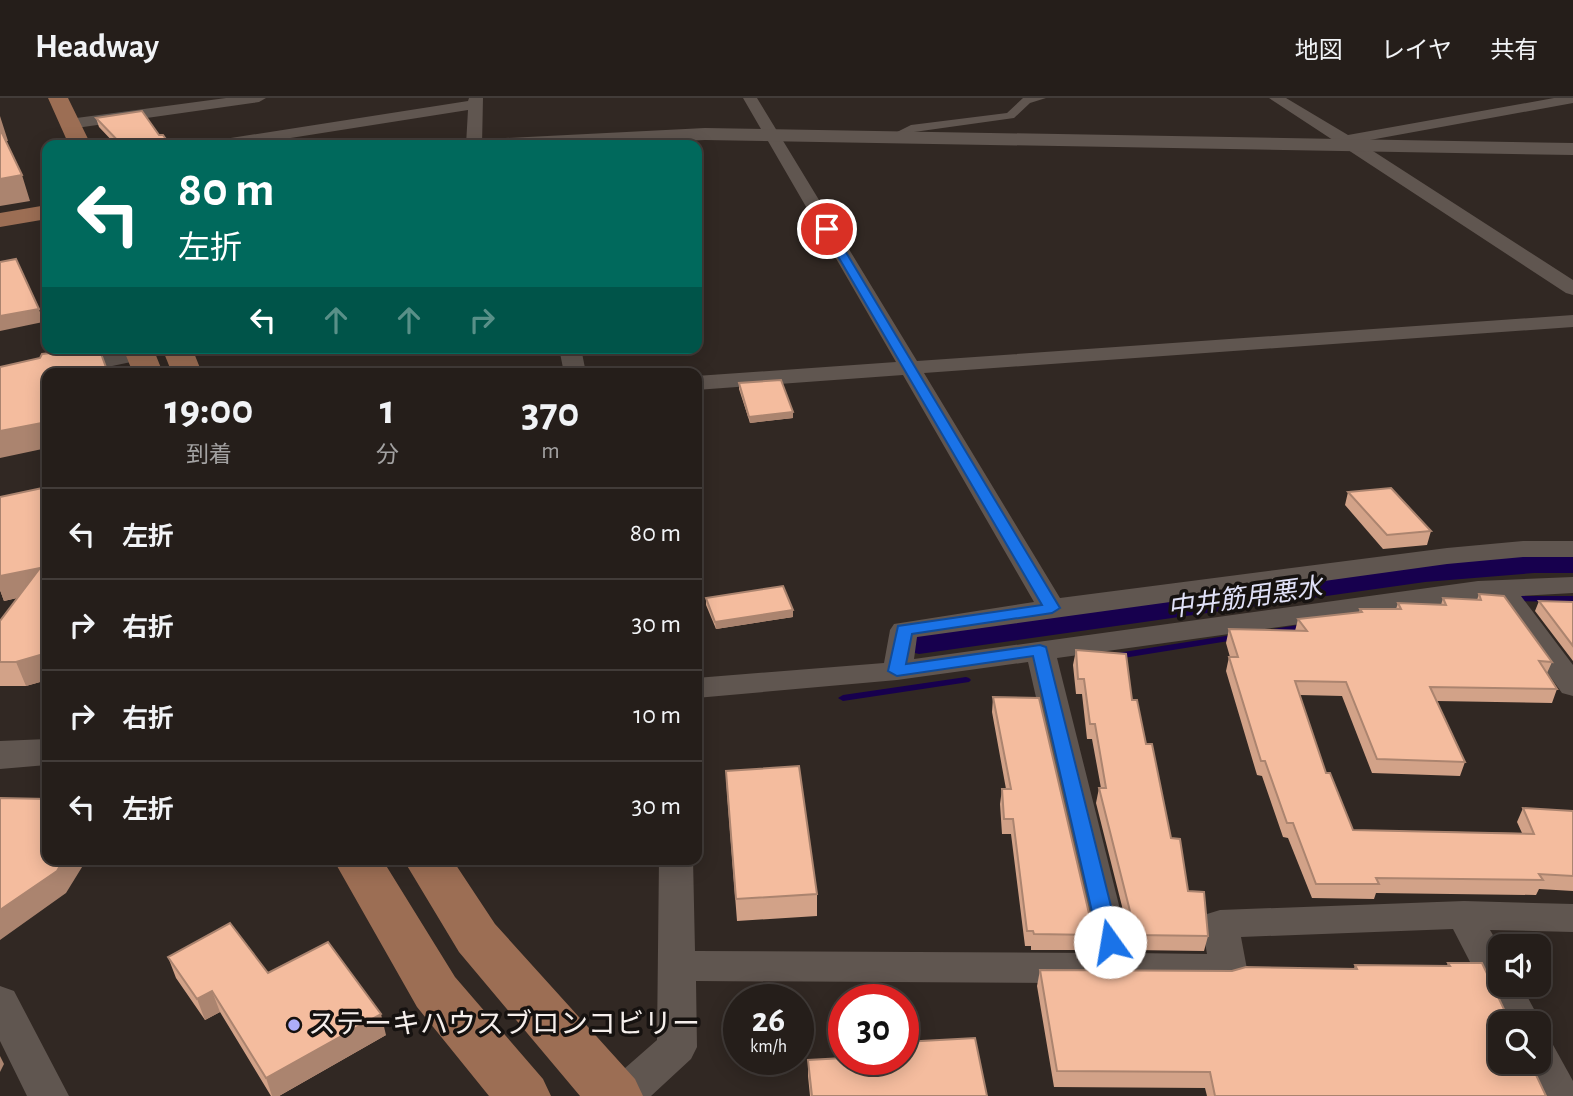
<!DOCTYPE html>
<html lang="ja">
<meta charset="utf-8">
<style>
:root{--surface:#251e1a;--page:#312b27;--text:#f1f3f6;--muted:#a3a2a2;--line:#423c39}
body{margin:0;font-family:"Alegreya Sans","Noto Sans JP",sans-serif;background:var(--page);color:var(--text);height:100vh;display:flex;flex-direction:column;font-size:26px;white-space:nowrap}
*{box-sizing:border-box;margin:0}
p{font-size:23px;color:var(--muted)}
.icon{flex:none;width:38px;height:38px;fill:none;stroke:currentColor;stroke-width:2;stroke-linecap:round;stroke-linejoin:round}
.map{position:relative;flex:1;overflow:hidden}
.drawer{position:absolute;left:42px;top:270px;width:660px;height:497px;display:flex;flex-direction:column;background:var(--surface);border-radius:14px;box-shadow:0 4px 18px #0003,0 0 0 2px var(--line)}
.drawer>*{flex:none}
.hud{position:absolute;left:42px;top:42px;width:660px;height:214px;border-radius:14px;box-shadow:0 4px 18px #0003,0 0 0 2px var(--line);background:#00695c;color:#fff;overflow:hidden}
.buttons{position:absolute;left:1488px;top:836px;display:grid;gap:14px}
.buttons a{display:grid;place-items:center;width:63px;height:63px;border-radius:14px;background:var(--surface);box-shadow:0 4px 18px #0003,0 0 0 2px var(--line);font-size:35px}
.speed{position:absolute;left:723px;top:886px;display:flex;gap:14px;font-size:35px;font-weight:700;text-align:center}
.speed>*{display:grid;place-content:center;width:91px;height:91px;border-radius:50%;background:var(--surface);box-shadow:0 4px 18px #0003,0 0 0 2px var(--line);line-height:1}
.speed small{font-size:18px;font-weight:400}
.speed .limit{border:10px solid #d22;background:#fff;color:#111}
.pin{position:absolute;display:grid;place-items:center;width:60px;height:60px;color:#fff;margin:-30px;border:4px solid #fff;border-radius:50%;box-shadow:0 2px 7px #0007}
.me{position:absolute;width:77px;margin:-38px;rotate:347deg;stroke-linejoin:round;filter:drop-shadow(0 0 5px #0008)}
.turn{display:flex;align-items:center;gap:24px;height:147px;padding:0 21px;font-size:32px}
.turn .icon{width:91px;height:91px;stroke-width:2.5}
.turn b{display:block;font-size:49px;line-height:60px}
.lanes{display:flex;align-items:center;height:66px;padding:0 21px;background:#0003;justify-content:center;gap:35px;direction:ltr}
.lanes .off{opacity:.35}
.eta{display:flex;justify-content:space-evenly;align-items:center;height:119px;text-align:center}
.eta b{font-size:42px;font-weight:700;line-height:49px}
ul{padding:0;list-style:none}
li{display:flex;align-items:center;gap:21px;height:91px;padding:0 21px;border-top:2px solid var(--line)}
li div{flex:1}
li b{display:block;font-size:26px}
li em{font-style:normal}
header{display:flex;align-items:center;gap:42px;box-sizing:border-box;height:98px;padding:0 35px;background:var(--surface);border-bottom:2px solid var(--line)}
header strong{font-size:33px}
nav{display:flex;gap:38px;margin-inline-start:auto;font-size:24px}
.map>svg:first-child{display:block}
</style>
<header>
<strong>Headway</strong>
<nav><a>地図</a><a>レイヤ</a><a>共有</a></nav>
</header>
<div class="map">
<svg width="1573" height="998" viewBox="0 0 1573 998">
<rect width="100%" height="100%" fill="#312823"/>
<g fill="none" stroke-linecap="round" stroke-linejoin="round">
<path fill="#17004e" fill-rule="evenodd" d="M1517 498H1573V504L1514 503 1513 501 1514 499Z
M1304 526 1307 527 1308 529 1307 531 1273 537 1268 534 1273 531Z
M1238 536 1241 537 1243 539 1241 541 1117 561 1112 558 1117 555Z
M966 579 969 580 971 582 969 584 843 603 838 600 843 597Z"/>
<path fill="#17004e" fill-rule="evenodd" d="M1534 457H1573V475H1534L1425 484 919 556 907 553 903 546 907 539 919 536 1425 466Z"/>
<path fill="#605650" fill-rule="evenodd" d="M1023 0H1046L1030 5 1014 20 914 34 895 42 889 38 911 27 1007 15Z"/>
<path fill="#605650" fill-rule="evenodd" d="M226 0H266L259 4 69 31 61 26 69 21Z
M469 0H483L482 47H466L468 12 246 47H210L218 42 468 3Z
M743 0H757L917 263 1573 217V229L924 275 1060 500 1447 450 1523 443H1573V459H1523L1447 466 917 539 914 561 1478 483 1573 479V495L1521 498 1573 567V598L1562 595 1493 499 1057 560 1131 855 1207 856 1202 826 1207 816 1220 812 1464 803 1573 806V834L1490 832 1500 849V887H1521L1542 926 1538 933V926H1502L1453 831 1241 839 1247 871 1241 882 1228 886 696 883 697 949 691 961 651 998H602L608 985 657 942 659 761H693L695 853 1094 855 1028 564 897 582 696 600V580L884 565 890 532 894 526 1034 504 903 277 696 292V278L896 264Z
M1269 0H1286L1348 37 1554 0H1573V5L1359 44 1573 182V197L1566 195Z
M559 250H581L586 275H564Z
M0 888 14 893 69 998H27L0 943Z
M1538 940 1552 945 1573 983V998H1539L1521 964H1538Z"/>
<path fill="#605650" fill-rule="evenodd" d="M705 30 1573 45V57L705 42 599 47H476L479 43 486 41Z
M119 250H151L153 254 150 260 79 275H47V281L0 291V275Z
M47 641V667L0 671V643Z"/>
<path fill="#9c6e54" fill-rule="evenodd" d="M48 0H68L91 47H69Z
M47 107V121L0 129V115Z
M123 250H153L163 275H133Z
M162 250H192L202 275H172Z
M333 761H382L455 879 543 981 551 998H489L417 909Z
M403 761H452L495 826 635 981 643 998H580L459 854Z"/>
</g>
<path fill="#d2a288" d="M96 20 159 37 170 47H116L99 29Z
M739 285 793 320 750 325 739 291Z
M47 389V582L26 588H0V523L17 500 4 503 0 492V399Z
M1348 394 1431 433 1427 447 1383 451 1345 407Z
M1479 496 1552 564 1547 575 1557 591 1552 605 1437 603 1465 664 1460 678 1372 675 1342 598 1300 597 1326 675 1353 732 1522 735 1517 724 1523 710 1573 713V793L1539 791 1536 797 1376 795 1374 801 1312 800 1288 740 1283 739 1262 678 1257 677 1226 573 1229 559H1230L1226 545 1229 531 1295 533 1298 521 1359 514 1360 511H1396L1398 505 1441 507 1443 500 1477 502Z
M706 500 793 519 716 531 706 507Z
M1539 503 1573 504V563L1535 513Z
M1076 552 1132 602 1171 740 1188 793 1208 838 1204 853 1133 852 1096 705 1099 690H1101L1092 641H1087L1082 596H1076L1073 567Z
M993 599 1094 837 1091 852H1031V848H1025L1011 736H1002L1000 706 1002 691H1006L992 614Z
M726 673 817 796V818L737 823 727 695Z
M168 859 268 875 386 937 279 998H271L220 914 205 922 176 880Z
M1448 865 1546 998H1207L1205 990 1054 989 1037 888 1040 872 1232 873 1354 871 1355 867 1447 868Z
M904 944 987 998H810L808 978V962L903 961Z"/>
<path fill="#ab846f" d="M0 18 8 43H2L0 36Z
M22 77 30 103 0 108V81Z
M39 211 43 224 0 233V218Z
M793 314V320L750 325 749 319Z
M47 324V350L0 360V333Z
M40 470 47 493 4 503 0 492V478Z
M793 512V519L716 531 715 524Z
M47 555V582L26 588 16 564Z
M64 761H87L66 795 0 842V812Z
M212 893 220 914 205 922 197 901Z
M381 916 386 937 279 998H272L266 980Z
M0 958 4 966 0 974Z"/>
<path fill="#f4bc9e" stroke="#ab846f" stroke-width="2" d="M142 13 159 37H163L170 47H122L96 20Z
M0 31 22 77 0 81Z
M16 161 39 211 0 218V164Z
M93 250H99L108 275H47V324L0 333V269L40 260 42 256 51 255H72Z
M781 282 793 314 749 319 739 285Z
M47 389V555L16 564H0V523L40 470 0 478V399Z
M1391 390 1431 433 1387 437 1348 394Z
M783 488 793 512 715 524 706 500Z
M1479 496 1504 498 1552 564 1539 563 1557 591 1430 589 1465 664 1377 661 1346 584 1295 583 1326 675H1330L1353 732 1534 736 1523 710 1573 713V778L1539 776 1543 782 1376 780 1379 786H1316L1293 725H1287L1265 663H1261L1229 559H1238L1229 531 1307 533 1298 521 1362 514 1360 511H1401L1398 505 1446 507 1443 500 1481 502Z
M1539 503 1573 504V548Z
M1076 552 1126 556 1132 602H1137L1146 646H1152L1171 740 1180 741 1188 793 1204 794 1208 838 1136 837 1099 690H1106L1095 626H1090L1084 581H1078Z
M993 599 1039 600 1094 837 1034 836 1033 833H1027L1013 721H1004L1002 691H1011Z
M799 668 817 796 736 801 726 673Z
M0 700 47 701V761H64L57 773 0 812Z
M230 825 268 875 328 844 381 916 266 980 212 893 197 901 168 859Z
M1448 865H1482L1511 926H1500V964H1530L1546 998H1215L1210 974 1057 973 1040 872 1232 873 1246 869 1357 871 1355 867 1450 868Z
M975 940 987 998H812L808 962 844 960 903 961V957H906L904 944Z"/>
<path fill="#1a73e8" stroke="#114b97" stroke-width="2" d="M827 128 832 131 1060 510 1052 515 912 536 906 566 1040 547 1046 549 1120 844 1117 849 1110 852 1102 849 1099 844 1033 558 897 578 888 573 898 528 1042 507 822 131Z"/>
<circle fill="#aeaefa" stroke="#161210" stroke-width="2.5" cx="294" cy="927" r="7"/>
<g text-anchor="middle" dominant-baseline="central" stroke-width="7" stroke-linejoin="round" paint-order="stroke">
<g font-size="26" font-style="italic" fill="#e0e1f8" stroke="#161210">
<text transform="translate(1245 500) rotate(-8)">中井筋用悪水</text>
</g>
<g font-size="28" fill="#f5efec" stroke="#161210" text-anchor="start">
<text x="308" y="927">ステーキハウスブロンコビリー</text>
</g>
</g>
</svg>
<div class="buttons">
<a><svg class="icon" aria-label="sound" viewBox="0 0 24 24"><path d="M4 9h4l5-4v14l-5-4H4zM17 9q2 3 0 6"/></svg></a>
<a><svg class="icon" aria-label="search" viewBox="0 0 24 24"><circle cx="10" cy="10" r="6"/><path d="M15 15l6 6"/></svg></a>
</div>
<div class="speed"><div>26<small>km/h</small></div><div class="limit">30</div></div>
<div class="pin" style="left:827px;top:131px;background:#d93025"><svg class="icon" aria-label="arrive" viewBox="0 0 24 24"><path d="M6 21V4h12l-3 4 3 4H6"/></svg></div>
<svg class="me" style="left:1110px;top:844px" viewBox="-20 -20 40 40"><circle r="19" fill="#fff"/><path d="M0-13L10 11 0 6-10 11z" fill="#1a73e8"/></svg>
<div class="hud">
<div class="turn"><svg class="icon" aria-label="left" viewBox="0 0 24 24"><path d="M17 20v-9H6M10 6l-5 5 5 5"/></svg><div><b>80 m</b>左折</div></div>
<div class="lanes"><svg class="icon" aria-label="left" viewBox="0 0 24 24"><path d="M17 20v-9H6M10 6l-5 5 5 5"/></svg><svg class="icon off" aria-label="ahead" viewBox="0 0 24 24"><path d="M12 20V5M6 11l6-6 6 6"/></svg><svg class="icon off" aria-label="ahead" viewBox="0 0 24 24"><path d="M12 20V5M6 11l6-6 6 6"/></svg><svg class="icon off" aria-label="right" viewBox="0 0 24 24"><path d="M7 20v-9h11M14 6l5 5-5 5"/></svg></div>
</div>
<section class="drawer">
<div class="eta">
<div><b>19:00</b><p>到着</p></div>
<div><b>1</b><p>分</p></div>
<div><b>370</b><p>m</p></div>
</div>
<ul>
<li><svg class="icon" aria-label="left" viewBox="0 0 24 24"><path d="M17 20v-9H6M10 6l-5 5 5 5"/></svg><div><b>左折</b></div><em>80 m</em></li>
<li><svg class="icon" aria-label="right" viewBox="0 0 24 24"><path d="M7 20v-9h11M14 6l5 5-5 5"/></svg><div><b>右折</b></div><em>30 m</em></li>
<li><svg class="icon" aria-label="right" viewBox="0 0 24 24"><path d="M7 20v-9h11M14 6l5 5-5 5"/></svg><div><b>右折</b></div><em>10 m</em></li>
<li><svg class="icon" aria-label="left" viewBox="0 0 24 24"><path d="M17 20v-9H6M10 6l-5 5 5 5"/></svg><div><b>左折</b></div><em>30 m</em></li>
</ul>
</section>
</div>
